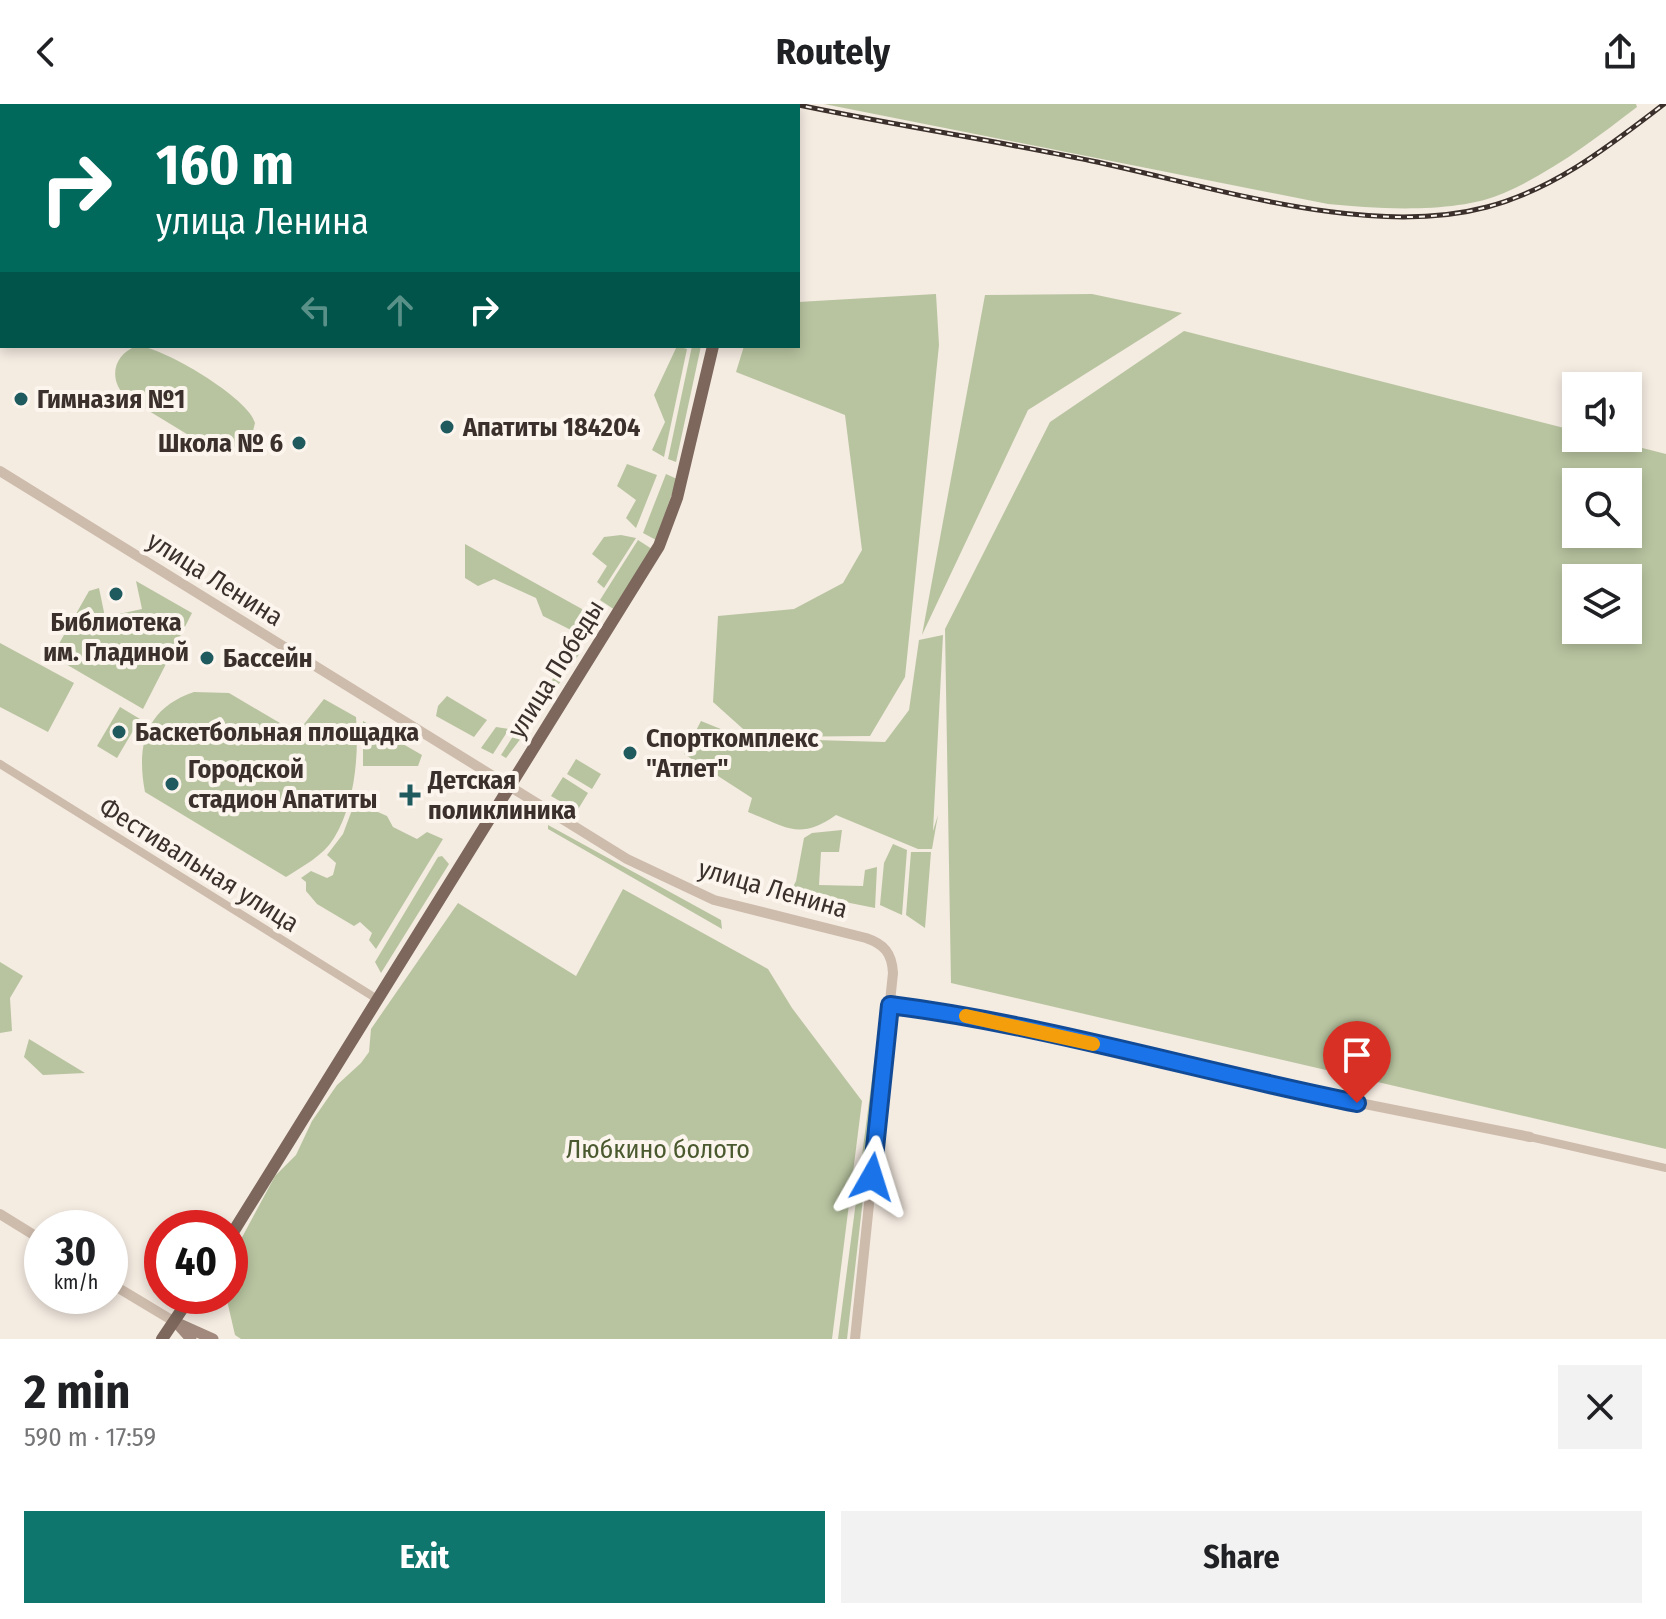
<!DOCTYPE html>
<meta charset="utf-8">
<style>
:root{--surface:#fff;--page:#f2f2f2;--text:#202124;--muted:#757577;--accent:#0f766e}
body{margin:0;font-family:"Fira Sans Condensed",sans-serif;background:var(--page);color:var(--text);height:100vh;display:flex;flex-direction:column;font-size:30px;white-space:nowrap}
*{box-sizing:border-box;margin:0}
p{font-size:26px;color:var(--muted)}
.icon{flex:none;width:44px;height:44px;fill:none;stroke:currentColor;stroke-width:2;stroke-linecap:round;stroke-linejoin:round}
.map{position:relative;height:1235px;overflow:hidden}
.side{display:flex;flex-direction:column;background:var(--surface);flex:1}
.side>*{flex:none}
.hud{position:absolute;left:0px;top:0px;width:800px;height:244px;box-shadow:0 4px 12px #0003;background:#00695c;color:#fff;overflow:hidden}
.controls{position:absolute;left:1562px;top:268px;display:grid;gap:16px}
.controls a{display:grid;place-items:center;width:80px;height:80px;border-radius:0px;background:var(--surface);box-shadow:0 4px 12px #0003;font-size:40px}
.speed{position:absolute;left:24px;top:1106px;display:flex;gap:16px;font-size:40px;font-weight:700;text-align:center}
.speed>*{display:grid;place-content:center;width:104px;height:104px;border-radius:50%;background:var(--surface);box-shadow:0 4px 12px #0003;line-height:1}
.speed small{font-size:20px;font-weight:400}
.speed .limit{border:12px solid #d22;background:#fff;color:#111}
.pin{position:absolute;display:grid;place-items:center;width:68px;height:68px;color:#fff;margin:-82px -34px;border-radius:50% 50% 50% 0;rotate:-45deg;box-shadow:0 0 8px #0007}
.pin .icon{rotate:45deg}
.me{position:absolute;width:88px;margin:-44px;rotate:6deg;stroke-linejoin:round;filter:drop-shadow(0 0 6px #0008)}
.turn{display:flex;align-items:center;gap:28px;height:168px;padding:0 24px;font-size:36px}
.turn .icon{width:104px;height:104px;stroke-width:2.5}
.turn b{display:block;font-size:56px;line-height:68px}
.lanes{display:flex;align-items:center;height:76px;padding:0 24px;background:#0003;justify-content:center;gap:40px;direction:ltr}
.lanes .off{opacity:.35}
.round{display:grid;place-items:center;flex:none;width:84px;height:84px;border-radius:0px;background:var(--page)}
.head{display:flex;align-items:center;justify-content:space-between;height:136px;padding:0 24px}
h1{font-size:48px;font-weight:700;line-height:60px}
.cta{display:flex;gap:16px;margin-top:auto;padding:16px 24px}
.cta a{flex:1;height:92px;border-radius:0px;background:var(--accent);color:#fff;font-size:32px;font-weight:700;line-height:92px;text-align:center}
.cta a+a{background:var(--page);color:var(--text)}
header{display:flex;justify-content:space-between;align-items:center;height:104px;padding:0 24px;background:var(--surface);font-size:36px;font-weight:700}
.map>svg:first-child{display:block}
</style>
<header><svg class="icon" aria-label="back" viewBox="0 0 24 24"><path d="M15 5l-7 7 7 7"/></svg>Routely<svg class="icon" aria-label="share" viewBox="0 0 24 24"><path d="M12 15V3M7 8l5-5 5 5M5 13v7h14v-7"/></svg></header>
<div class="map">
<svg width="1666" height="1235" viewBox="0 0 1666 1235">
<rect width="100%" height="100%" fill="#f4ebe1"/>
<path fill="#b8c4a0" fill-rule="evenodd" d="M824 0H1636L1637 3C1595 35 1552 68 1504 89 1457 110 1378 105 1328 100Z
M936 190 939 241 905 573 870 632 752 633 713 598 718 512 794 505 843 479 862 446 845 311 736 268 744 242H798V198Z
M1092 190 1182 209 1028 306 922 531 985 191Z
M1184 227 1576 327V334H1603L1666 350V1045L951 879 945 525 1050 318ZM1576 378H1628V430H1576ZM1576 474H1628V526H1576Z
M137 242C162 242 250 295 255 319L250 339 232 350 218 349 126 293C108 276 113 250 137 242Z
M677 242 687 245 664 353 652 346 665 318 654 291Z
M692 242H701L676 358 668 355Z
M627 360 657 371 636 424 626 414 636 396 617 382Z
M666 370 677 375 656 436 643 429Z
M621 431 636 434 604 484 597 478 607 462 592 450 604 433Z
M638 436 652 445 615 506 600 496Z
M465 440 582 505 586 510 575 528 543 512 536 494 494 475 478 482 465 474Z
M136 477 192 509 143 605 52 552 89 487 99 484 105 513 142 505Z
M943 531 933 727 938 711 932 745H918L836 711C799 737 786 723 748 708L752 694 684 650 701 617 743 634 885 638 909 606 919 536Z
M0 539 74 579 48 628 0 603Z
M573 543 582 546 539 609 533 606Z
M194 588 229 589 297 629 324 595 356 613C359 651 355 700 334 734 323 752 303 762 286 773L145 688C136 641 146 604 194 588Z
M447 592 487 616 474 633 436 612 438 602Z
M120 603 140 615 117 654 97 642Z
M363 617 422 651 418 662H363Z
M496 623 509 625 493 650 481 644Z
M517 626 525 629 506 654 501 651Z
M576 655 601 670 592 685 567 670Z
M563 673 588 689 577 707 551 692Z
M355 698 387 712 393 723 417 735 427 728 443 735 376 845 369 836 372 829 360 818 354 822 317 800 306 787V778L301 774 311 767 327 774 333 771 336 759 327 751 343 730Z
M548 721 721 816 722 825 548 725Z
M842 726 839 748H821L819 781 863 782 865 766 877 763 875 804 835 796 787 795 796 777 804 734 812 729Z
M893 740 907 746 902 811 880 801 884 759Z
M911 748H931L925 824 906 811Z
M442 752 449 760 381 869 375 858 438 753Z
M623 785 768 865 792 904 862 997 832 1235H241L235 1231 226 1192H230V1162L239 1139 275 1072 296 1051 312 1017 337 981 361 959 369 948 371 925 458 799 576 872Z
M0 858 23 872 10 894 12 927 0 929Z
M882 928 847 1235H838L878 929Z
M29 935 85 969 43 971 24 953Z"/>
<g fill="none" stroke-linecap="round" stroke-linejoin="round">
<path stroke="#cdbbac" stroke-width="8" d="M0 83 2 79
M0 660 377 895
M1530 1033 1666 1064"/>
<path stroke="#cdbbac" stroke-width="10" d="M0 367 627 755 714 796 866 834C884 840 892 849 893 869L855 1235
M890 901 1010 920 1209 969 1530 1033
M0 1110 42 1136
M110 1179 175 1218"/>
<path stroke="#a18a7d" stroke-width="11" d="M175 1218 213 1235
M176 1218 191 1235"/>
<path stroke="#7d675c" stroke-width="12" d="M298 0 302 2
M230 1133 659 442 677 394 713 242
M162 1235 191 1192"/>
<defs>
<path id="rail" d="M794 0C893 21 993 36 1092 57 1211 82 1368 135 1487 103 1555 85 1609 42 1664 0"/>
</defs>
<use href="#rail" stroke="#3b302b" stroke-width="5"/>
<use href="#rail" stroke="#fbf5ee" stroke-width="2" stroke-dasharray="6" stroke-linecap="butt"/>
</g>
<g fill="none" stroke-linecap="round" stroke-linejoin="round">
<defs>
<path id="route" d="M872 1073 890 901C1047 921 1201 968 1357 999"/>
</defs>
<use href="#route" stroke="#114b97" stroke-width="20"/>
<use href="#route" stroke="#1a73e8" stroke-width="14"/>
<path stroke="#f59e0b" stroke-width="14" d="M966 912 1093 940"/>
</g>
<g fill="#1f5a5e" stroke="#fbf5ee" stroke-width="3">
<circle cx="21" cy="295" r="8"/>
<circle cx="447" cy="323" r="8"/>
<circle cx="299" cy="339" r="8"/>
<circle cx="116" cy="490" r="8"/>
<circle cx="207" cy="554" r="8"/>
<circle cx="119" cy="628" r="8"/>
<circle cx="630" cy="649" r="8"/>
<circle cx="172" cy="680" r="8"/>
<path d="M406 679h8v8h8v8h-8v8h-8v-8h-8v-8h8z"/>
</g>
<g text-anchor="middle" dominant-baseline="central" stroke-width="8" stroke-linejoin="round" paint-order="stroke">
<g font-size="26" font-weight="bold" fill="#3b302b" stroke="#fbf5ee" text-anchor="start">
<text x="37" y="295">Гимназия №1</text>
<text x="463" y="323">Апатиты 184204</text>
<text x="283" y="339" text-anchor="end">Школа № 6</text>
<text x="116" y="518" text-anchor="middle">Библиотека<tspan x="116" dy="30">им. Гладиной</tspan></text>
<text x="223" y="554">Бассейн</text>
<text x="135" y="628">Баскетбольная площадка</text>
<text x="646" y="634">Спорткомплекс<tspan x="646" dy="30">"Атлет"</tspan></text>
<text x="188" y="665">Городской<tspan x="188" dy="30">стадион Апатиты</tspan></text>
<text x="428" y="676">Детская<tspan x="428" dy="30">поликлиника</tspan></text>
</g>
<g font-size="26" fill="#3b302b" stroke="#fbf5ee">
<text transform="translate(215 475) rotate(32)">улица Ленина</text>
<text transform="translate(556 565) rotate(-58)">улица Победы</text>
<text transform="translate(199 761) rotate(32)">Фестивальная улица</text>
<text transform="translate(773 785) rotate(16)">улица Ленина</text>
</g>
<g font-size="26" fill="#4a5a2e" stroke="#fbf5ee">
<text x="658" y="1045">Любкино болото</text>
</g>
</g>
</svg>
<div class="controls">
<a><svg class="icon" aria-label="sound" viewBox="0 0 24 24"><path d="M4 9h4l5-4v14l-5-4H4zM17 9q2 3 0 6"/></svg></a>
<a><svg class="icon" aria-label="search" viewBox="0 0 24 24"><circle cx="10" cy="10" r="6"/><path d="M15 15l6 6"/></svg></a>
<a><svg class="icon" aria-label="layers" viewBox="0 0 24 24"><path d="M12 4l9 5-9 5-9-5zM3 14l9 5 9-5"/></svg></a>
</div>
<div class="speed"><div>30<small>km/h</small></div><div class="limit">40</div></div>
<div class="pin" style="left:1357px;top:999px;background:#d93025"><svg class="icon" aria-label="arrive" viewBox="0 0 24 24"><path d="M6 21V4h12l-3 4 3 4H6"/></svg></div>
<svg class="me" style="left:872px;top:1073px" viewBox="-20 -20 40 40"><path d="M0-17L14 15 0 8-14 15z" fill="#1a73e8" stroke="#fff" stroke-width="4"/></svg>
<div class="hud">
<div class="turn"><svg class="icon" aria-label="right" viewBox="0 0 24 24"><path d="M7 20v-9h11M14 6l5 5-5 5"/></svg><div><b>160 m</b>улица Ленина</div></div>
<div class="lanes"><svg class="icon off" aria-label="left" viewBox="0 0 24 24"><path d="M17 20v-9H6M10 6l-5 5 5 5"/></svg><svg class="icon off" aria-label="ahead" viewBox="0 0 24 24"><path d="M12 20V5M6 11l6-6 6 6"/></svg><svg class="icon" aria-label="right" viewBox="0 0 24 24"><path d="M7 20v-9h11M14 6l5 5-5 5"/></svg></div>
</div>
</div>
<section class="side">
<div class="head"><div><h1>2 min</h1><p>590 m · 17:59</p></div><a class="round"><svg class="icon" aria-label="close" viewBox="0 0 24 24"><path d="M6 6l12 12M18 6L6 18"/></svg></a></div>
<div class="cta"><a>Exit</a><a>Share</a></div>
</section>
